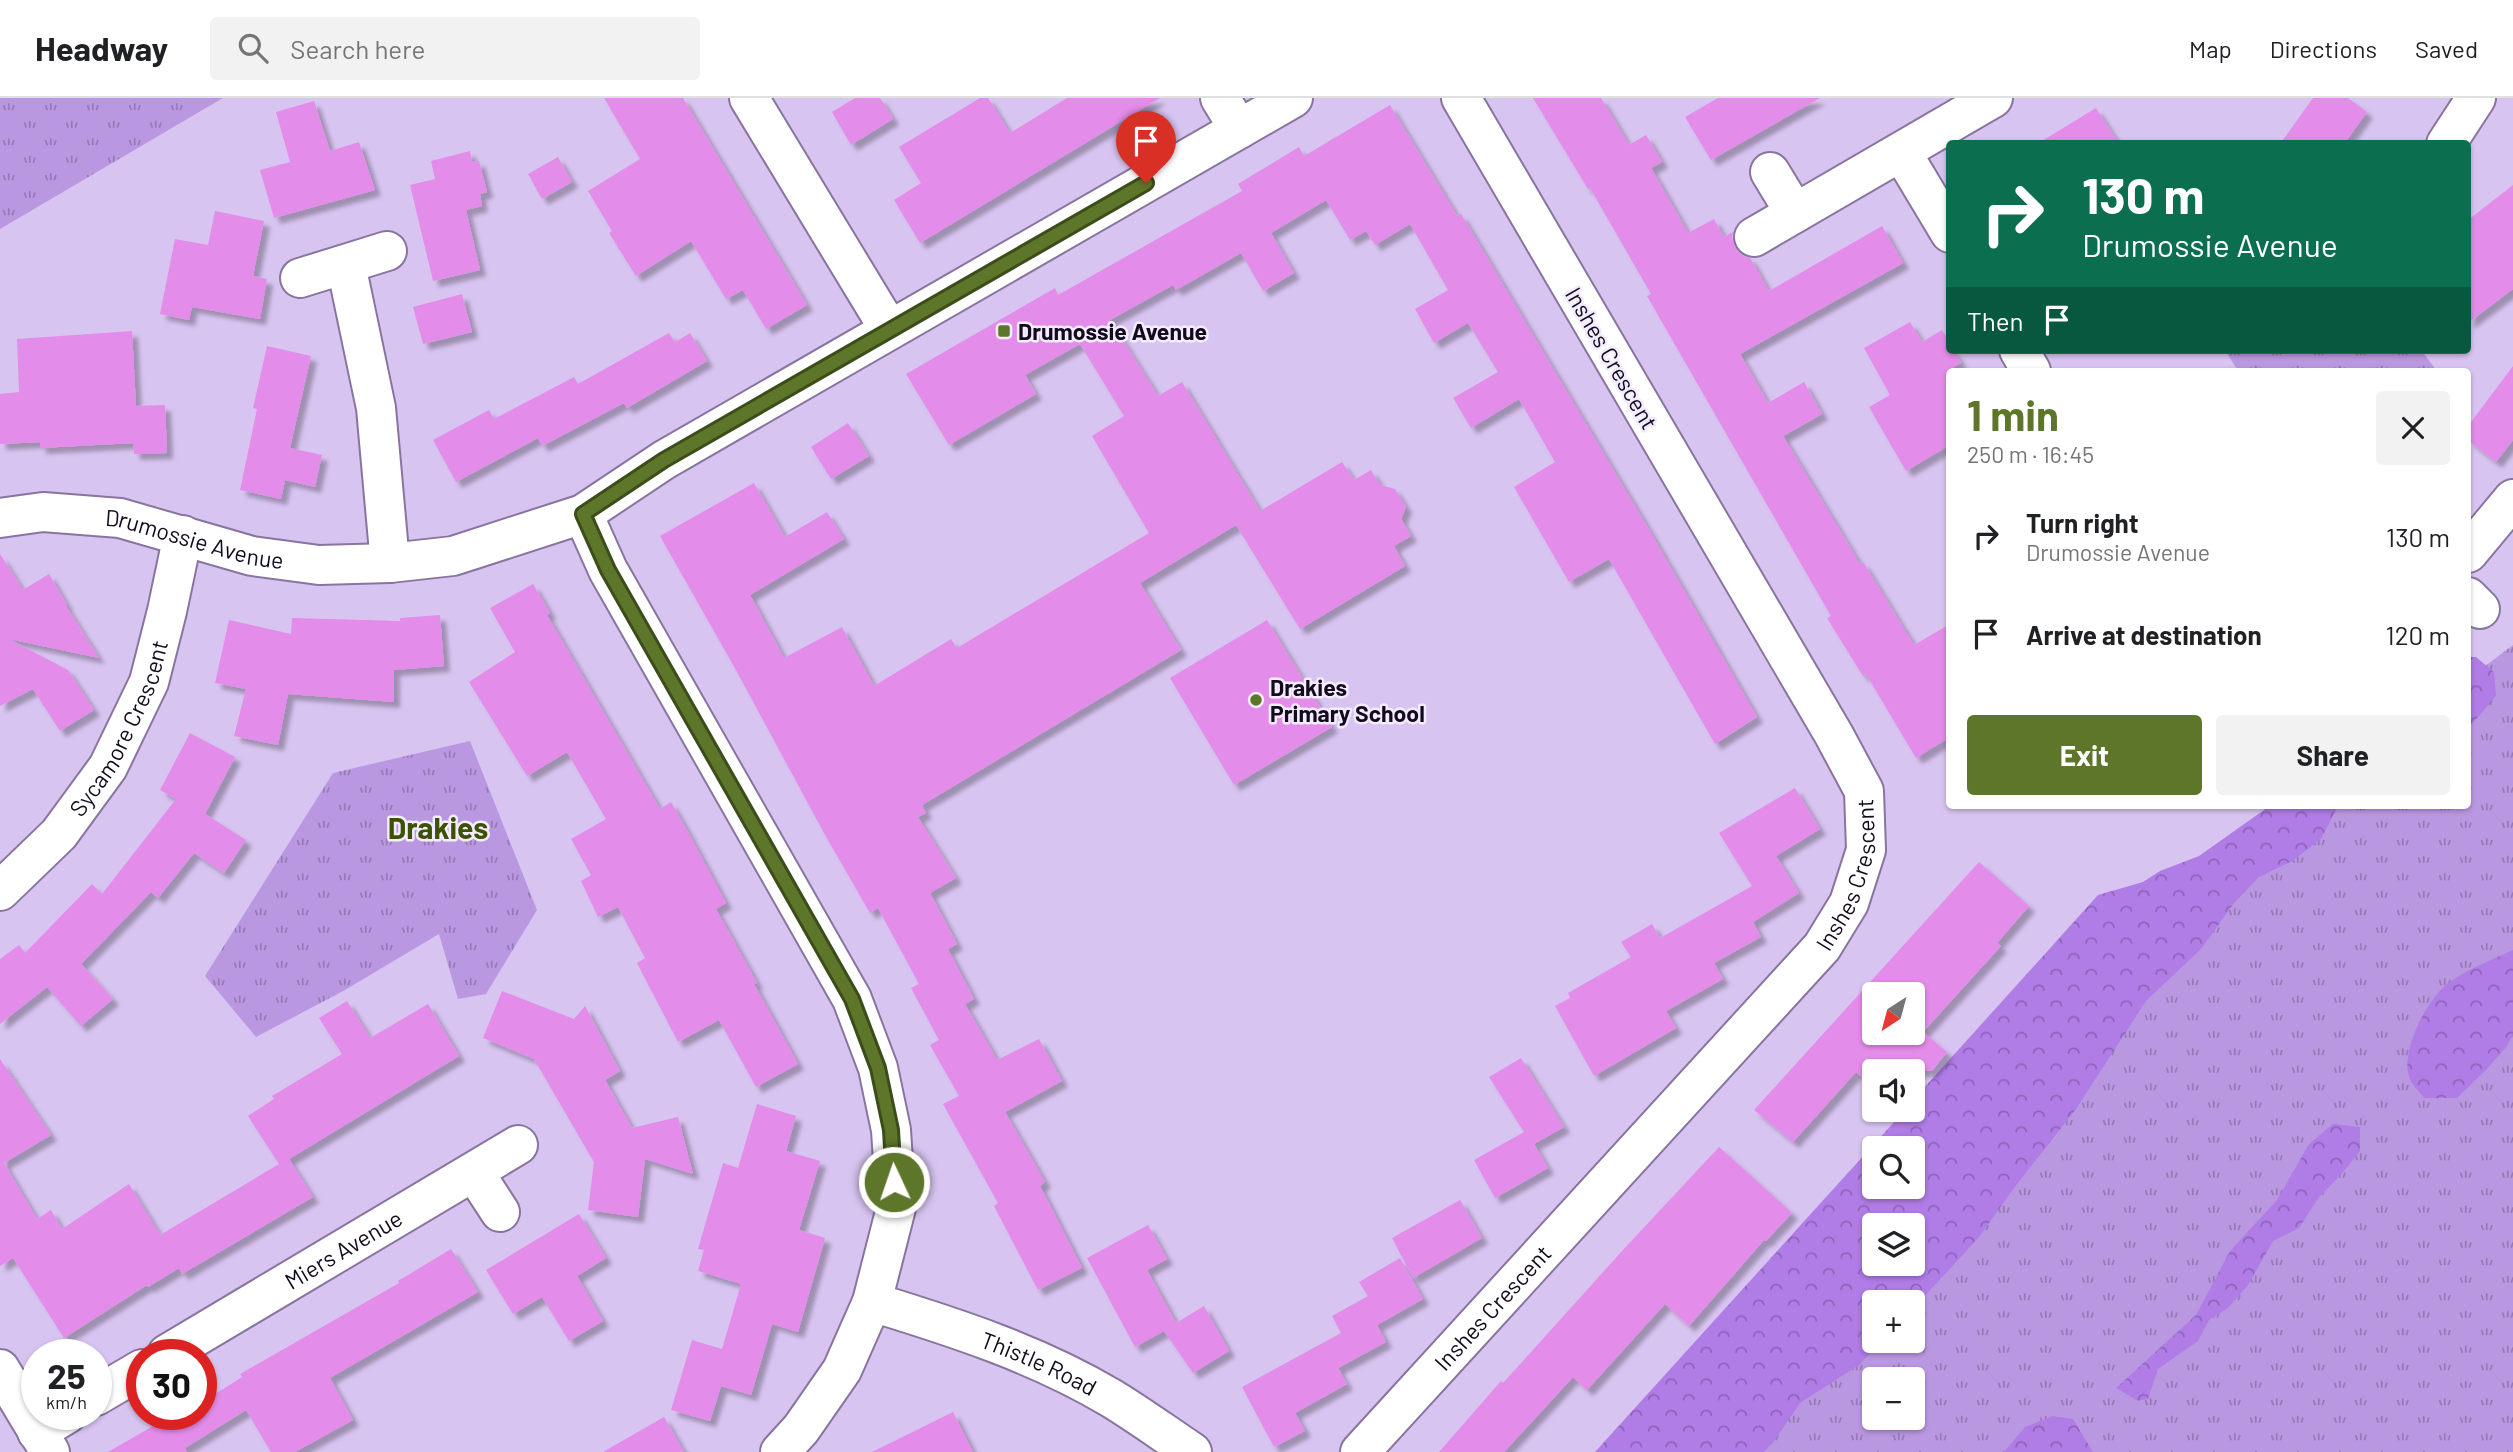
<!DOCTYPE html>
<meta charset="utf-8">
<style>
:root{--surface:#fff;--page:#f2f2f2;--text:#202124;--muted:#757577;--line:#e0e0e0;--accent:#5d7629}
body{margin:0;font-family:Barlow,sans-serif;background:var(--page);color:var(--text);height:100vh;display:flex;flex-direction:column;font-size:26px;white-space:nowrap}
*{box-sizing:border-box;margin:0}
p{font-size:23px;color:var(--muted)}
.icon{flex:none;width:38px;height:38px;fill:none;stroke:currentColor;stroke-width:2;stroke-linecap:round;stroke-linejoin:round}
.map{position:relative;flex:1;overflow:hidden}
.drawer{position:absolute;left:1946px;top:270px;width:525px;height:441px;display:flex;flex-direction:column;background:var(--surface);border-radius:7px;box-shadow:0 2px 5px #0004}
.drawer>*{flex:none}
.hud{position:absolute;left:1946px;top:42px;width:525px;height:214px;border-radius:7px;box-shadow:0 2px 5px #0004;background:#0b6e4f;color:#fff;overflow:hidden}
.needle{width:46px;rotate:216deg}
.buttons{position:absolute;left:1862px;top:884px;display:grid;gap:14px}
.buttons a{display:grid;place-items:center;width:63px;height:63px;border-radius:7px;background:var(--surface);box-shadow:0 2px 5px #0004;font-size:35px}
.speed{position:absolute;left:21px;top:1241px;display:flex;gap:14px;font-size:35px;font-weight:700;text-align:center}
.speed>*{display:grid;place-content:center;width:91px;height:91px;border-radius:50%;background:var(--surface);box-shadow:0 2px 5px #0004;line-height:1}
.speed small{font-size:18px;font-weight:400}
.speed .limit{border:10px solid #d22;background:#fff;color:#111}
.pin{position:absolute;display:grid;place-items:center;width:60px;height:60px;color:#fff;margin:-72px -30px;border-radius:50% 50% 50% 0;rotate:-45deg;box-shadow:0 0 7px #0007}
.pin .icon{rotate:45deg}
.me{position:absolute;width:77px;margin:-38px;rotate:357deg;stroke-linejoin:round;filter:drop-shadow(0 0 5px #0008)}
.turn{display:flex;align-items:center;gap:24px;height:147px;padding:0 21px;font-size:32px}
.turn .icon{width:91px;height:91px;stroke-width:2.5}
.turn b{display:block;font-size:49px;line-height:60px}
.then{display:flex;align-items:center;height:66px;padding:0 21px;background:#0003;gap:14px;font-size:26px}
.round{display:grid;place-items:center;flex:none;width:74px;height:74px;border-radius:7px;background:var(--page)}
.summary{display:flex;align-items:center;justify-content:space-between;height:119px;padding:0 21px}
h1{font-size:42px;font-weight:700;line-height:52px;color:var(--accent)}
.action{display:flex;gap:14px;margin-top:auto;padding:14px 21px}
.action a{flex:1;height:80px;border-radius:7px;background:var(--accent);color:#fff;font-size:28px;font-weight:700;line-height:80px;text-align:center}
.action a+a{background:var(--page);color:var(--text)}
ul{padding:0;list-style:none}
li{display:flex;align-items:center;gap:21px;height:98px;padding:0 21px}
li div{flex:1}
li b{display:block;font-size:26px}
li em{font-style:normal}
header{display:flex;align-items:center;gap:42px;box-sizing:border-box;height:98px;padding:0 35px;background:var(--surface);border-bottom:2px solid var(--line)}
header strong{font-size:33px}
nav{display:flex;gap:38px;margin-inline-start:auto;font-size:24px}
.search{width:490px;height:63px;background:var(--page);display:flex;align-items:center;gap:18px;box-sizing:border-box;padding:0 24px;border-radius:7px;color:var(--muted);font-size:26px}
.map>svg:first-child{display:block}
</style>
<header>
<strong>Headway</strong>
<div class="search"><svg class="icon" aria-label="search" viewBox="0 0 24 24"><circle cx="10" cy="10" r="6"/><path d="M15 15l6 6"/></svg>Search here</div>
<nav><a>Map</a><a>Directions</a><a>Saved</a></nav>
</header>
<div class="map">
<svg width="2513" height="1354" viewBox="0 0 2513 1354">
<defs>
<pattern id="grass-tufts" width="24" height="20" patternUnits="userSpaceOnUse" patternTransform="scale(1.75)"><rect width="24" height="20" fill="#ba98e1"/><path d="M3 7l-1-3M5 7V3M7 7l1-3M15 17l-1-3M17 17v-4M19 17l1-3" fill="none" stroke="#967ab6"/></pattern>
<pattern id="forest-crowns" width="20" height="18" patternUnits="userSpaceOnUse" patternTransform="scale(1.75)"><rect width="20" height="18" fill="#b07ce6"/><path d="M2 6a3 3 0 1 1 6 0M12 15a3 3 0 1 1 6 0" fill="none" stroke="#8e64ba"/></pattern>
<filter id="shadow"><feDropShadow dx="6" dy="6" stdDeviation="2" flood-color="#0004"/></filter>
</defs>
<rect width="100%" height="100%" fill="#d8c4f1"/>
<path fill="url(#grass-tufts)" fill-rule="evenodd" d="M0 0H223L0 131Z
M2225 252H2421L2437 273H2238Z
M2513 547V1354H1597L1864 1061 1913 1012 2159 812 2299 707H2468V581ZM1874 1050H1913V1088H1874ZM1874 1127H1913V1166H1874ZM1874 1204H1913V1242H1874ZM1874 1281H1913V1320H1874Z
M470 643 537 812 486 896 458 901 439 836 345 892 256 939 205 878 333 675Z"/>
<path fill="url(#forest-crowns)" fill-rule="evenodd" d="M2468 559H2476L2494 574 2496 598 2472 626 2468 627Z
M2271 707H2342L2336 712 2321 741 2292 763 2259 779 2234 805 2202 850 2146 903 2076 1011 2014 1090 1979 1139 1913 1211V1204H1874V1242L1882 1243 1859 1267 1800 1305 1775 1342 1764 1354H1595L1905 1012H1913V1002L2098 797 2143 784 2160 773 2199 758ZM1874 1050H1913V1088H1874ZM1913 1127V1166H1874V1127Z
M2513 852V936L2507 948 2487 971 2457 1000H2424C2420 994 2414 989 2411 983 2397 959 2426 903 2446 887 2465 872 2491 862 2513 852Z
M2333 1026 2360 1029V1053L2339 1079 2319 1099 2299 1130 2273 1143 2248 1187 2228 1210 2209 1222 2198 1243 2158 1271 2148 1301 2138 1303 2116 1290 2196 1217 2230 1153 2277 1102 2309 1046Z
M2053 1318 2073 1321 2093 1354H2004L2025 1329Z"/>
<path fill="#e48ce9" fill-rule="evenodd" filter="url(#shadow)" d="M604 0H683L807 207 766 231 743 192 726 201 691 143 636 178 609 135 612 133 588 93 640 61Z
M855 0H880L893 21 851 47 832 14Z
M980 0H988L1010 35 1067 0H1160L920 145 894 102 921 85 899 49Z
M1533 0H1601L1629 47 1646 37 1662 64 1651 70 1688 135 1714 121 1724 139 1733 134 1732 140 1736 151 1743 158 1750 160 1769 193 1882 128 1903 165 1740 256 1768 305 1804 284 1822 316 1783 338 1860 466 1863 464 1914 547 1950 526V639L1916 660 1866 576 1863 578 1827 520 1831 518 1647 198 1651 196 1590 90 1588 91Z
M1718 0H1820L1711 62 1685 19Z
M2313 0H2348L2367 14 2344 46H2280Z
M314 3 330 53 359 44 375 92 274 120 260 72 290 64 276 14Z
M1390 7 1457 118 1461 116 1648 430 1757 619 1715 646 1609 461 1569 484 1514 389 1555 364 1519 301 1471 330 1453 300 1498 274 1468 225 1434 245 1415 211 1448 192 1410 126 1375 147 1366 133 1350 142 1326 102 1271 135 1294 175 1263 193 1241 155 1176 192 1173 187 1110 222 1158 298 1182 284 1260 413 1342 364 1354 382 1371 372 1380 387 1395 391 1406 409 1401 421 1411 438 1394 448 1405 468 1300 531 1236 427 1140 485 1181 552 922 707 926 715 918 719 956 780 930 795 957 846 948 851 974 901 965 906 997 962 1039 941 1062 983 1005 1014 1045 1084 1040 1088 1082 1170 1038 1192 994 1108 998 1105 943 1006 959 998 930 947 939 942 911 890 919 886 878 810 870 815 824 735 736 572 660 438 754 385 785 439 827 414 844 441 750 497 784 560 842 529 874 588 951 541 957 550 1149 435 1092 338 1124 318 1080 246 1025 277 1036 296 949 347 906 276 1055 190 1058 197 1242 93 1238 86 1299 49 1304 58Z
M2096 10 2119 46H2037Z
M470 53 472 64 479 63 487 94 480 96 482 108 466 112 480 172 433 183 410 87 435 81 431 63Z
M558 59 572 84 542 101 528 76Z
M2513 87V191L2468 225V122Z
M215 113 264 123 253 178 267 181 260 221 192 209 189 222 160 216 175 141 208 147Z
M462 196 472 234 423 246 413 209Z
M1910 224 1922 244 1942 232 1950 245V252H1953L1961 265 1950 271V347L1906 373 1869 309 1890 297 1864 250Z
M132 233 136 308 165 307 167 355 134 356 133 345 40 350V344L0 346V296L19 294 17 241Z
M669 235 675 244 690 235 707 263 627 310 624 305 542 348 538 340 456 384 433 342 489 312 494 321 574 279 578 286Z
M267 248 311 258 290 350 322 357 315 389 285 382 281 401 240 392 257 311 253 310Z
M2513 268V342L2496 364 2468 342V328Z
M848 325 869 358 831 381 811 349Z
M0 456 23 492 49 476 67 507 66 508 99 560 9 541 68 572 94 612 60 633 33 591 0 608Z
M533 486 550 515 547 517 660 711 671 704 689 736 726 805 716 811 757 885 754 886 798 966 756 989 719 922 678 944 637 865 645 860 618 809 598 819 581 783 591 777 571 741 606 721 567 654 527 678 469 584 515 554 490 510Z
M440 517 444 568 394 572V604L288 596 278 647 234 638 246 591 215 585 229 522 291 536 292 520 400 523V520Z
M1267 522 1332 629 1234 687 1170 580Z
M190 635 235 659 205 716 246 742 224 775 194 755 158 800 151 794 81 866 113 901 81 928 47 889 0 926V861L19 847 25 855 92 786 102 796 176 701 160 692Z
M1795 690 1820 731 1776 758 1799 795 1753 824 1761 839 1714 865 1723 881 1666 913 1676 930 1594 978 1555 908 1570 900 1568 895 1631 859 1621 844 1652 826 1660 840 1752 788 1719 735Z
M1979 764 2029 808 1997 845 2001 848 1923 934 1947 954 1932 973H1874V990L1856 974 1793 1044 1754 1012ZM1874 896H1913V934H1874Z
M502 893 574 921 585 908 620 973 605 982 632 1030 678 1019 693 1076 645 1061 638 1119 588 1112 594 1064 534 961 483 940Z
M347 903 370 940 428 906 459 958 289 1061 313 1099 182 1176 179 1170 148 1189 147 1187 64 1240 13 1160 0 1168V961L51 1037 4 1065 37 1121 51 1112 62 1131 129 1086 160 1137 279 1066 248 1018 274 1001 272 998 342 956 319 920Z
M1521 960 1564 1029 1534 1046 1548 1070 1495 1100 1474 1062 1524 1034 1489 979Z
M757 1006 796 1018 786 1053 820 1063 799 1132 825 1140 798 1234 772 1226 751 1297 721 1288 710 1323 671 1312 692 1242 722 1251 741 1186 698 1173 704 1152 698 1151 723 1065 738 1070Z
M1719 1049 1792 1115 1766 1143 1764 1142 1689 1228 1665 1206 1587 1292 1573 1279 1504 1354H1439L1501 1283 1503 1285 1622 1153Z
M1460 1102 1482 1140 1413 1180 1392 1140Z
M579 1116 606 1160 577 1178 603 1223 569 1243 542 1199 513 1216 486 1172Z
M1148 1127 1167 1161 1147 1172 1176 1225 1204 1208 1229 1253 1193 1275 1164 1233 1135 1249 1087 1160Z
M451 1151 478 1194 330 1280 353 1322 295 1354H271L246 1312 185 1350 187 1354H108L167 1320 169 1324 183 1316H201V1305L242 1279 240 1276 399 1185 398 1183Z
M1400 1160 1423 1201 1377 1227 1386 1244 1338 1270 1347 1286 1295 1315 1305 1333 1274 1349 1242 1289 1341 1235 1332 1218 1368 1198 1359 1184Z
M953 1314 973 1354H872Z
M664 1319 684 1354H603Z"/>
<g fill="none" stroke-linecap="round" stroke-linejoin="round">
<defs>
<g id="minor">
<path d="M749 0 889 231"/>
<path d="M1220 0 1239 31"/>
<path d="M2446 46 2476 0"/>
<path d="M1902 55 1950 135"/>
<path d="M1770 74 1795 115"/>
<path d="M1754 139 1993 0"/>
<path d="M346 167 376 310 390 465"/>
<path d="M300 180 387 153"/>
<path d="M2019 252 2031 273"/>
<path d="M583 416 608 472 852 901 878 970 891 1032 896 1110 872 1204 842 1272 801 1331 780 1354"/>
<path id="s1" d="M0 420 43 414 120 420 252 458 319 467 390 465 453 458 583 416 664 362 1293 0"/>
<path d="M2468 455 2513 401"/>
<path d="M2468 499 2480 511"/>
<path id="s2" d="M0 793 59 736 108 669 149 584 167 513 183 437"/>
<path d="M474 1074 500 1114"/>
<path id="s3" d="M872 1204C954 1229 1037 1256 1111 1300 1139 1317 1165 1336 1192 1354"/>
<path id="s4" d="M167 1256 518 1047"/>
<path d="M0 1271 50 1354"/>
<path d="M96 1298 142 1271"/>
<path d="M37 1334 67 1316"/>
<path id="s5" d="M1360 1354 1822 849 1849 805 1866 752 1864 693 1834 637 1461 0"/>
</g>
</defs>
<use href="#minor" stroke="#88759f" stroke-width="42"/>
<use href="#minor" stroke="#fff" stroke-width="38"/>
</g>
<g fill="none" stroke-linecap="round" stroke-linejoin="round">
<defs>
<path id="route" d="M894 1084 891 1032 878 970 852 901 608 472 583 416 664 362 1146 85"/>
</defs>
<use href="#route" stroke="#3c4d1b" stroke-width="18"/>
<use href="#route" stroke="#5d7629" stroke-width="12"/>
</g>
<g fill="#5d7629" stroke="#f3ebfe" stroke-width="2.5">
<rect x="997" y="226" width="14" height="14" rx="3.5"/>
<circle cx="1256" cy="602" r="7"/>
</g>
<g text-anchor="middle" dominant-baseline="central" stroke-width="5" stroke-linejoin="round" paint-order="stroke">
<g font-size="23" font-weight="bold" fill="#130b1b" stroke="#f3ebfe" text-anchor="start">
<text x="1018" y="233">Drumossie Avenue</text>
<text x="1270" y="589">Drakies<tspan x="1270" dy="26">Primary School</tspan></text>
</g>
<g font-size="23" fill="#130b1b" stroke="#f3ebfe">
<text transform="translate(1612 260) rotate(60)">Inshes Crescent</text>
<text stroke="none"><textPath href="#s1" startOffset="198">Drumossie Avenue</textPath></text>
<text stroke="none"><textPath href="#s2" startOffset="205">Sycamore Crescent</textPath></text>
<text stroke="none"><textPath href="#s5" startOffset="763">Inshes Crescent</textPath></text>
<text stroke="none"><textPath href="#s4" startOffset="205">Miers Avenue</textPath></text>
<text stroke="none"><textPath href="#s5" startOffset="196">Inshes Crescent</textPath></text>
<text stroke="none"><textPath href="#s3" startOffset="178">Thistle Road</textPath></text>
</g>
<g font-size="30" font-weight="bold" fill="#3c5102" stroke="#f3ebfe">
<text x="438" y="729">Drakies</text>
</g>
</g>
</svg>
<div class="buttons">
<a><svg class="needle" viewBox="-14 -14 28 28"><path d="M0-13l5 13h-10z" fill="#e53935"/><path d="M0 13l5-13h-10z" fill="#757577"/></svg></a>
<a><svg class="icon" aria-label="sound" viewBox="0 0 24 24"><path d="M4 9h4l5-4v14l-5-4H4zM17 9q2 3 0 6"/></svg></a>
<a><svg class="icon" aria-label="search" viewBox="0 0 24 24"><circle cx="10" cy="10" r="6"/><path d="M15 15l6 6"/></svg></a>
<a><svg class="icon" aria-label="layers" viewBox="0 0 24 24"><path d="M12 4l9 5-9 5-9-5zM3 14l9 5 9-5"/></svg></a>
<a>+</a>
<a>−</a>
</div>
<div class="speed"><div>25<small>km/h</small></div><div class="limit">30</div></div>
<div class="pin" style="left:1146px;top:85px;background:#d93025"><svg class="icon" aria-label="arrive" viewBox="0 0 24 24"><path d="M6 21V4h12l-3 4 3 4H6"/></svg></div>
<svg class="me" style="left:894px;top:1084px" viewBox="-20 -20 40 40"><circle r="17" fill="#5d7629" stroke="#fff" stroke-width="3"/><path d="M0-11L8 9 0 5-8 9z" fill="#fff"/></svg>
<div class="hud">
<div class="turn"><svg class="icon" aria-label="right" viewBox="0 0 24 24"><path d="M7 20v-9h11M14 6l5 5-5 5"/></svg><div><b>130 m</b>Drumossie Avenue</div></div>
<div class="then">Then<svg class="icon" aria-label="arrive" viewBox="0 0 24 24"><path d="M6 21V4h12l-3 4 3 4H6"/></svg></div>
</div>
<section class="drawer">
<div class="summary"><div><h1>1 min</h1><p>250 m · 16:45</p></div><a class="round"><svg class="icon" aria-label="close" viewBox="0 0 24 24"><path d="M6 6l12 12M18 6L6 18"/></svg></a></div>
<ul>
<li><svg class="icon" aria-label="right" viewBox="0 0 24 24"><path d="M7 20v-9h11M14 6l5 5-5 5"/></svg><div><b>Turn right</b><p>Drumossie Avenue</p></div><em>130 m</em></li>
<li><svg class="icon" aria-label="arrive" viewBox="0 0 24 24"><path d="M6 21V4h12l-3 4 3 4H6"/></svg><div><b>Arrive at destination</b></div><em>120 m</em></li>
</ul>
<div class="action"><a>Exit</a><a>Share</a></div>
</section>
</div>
